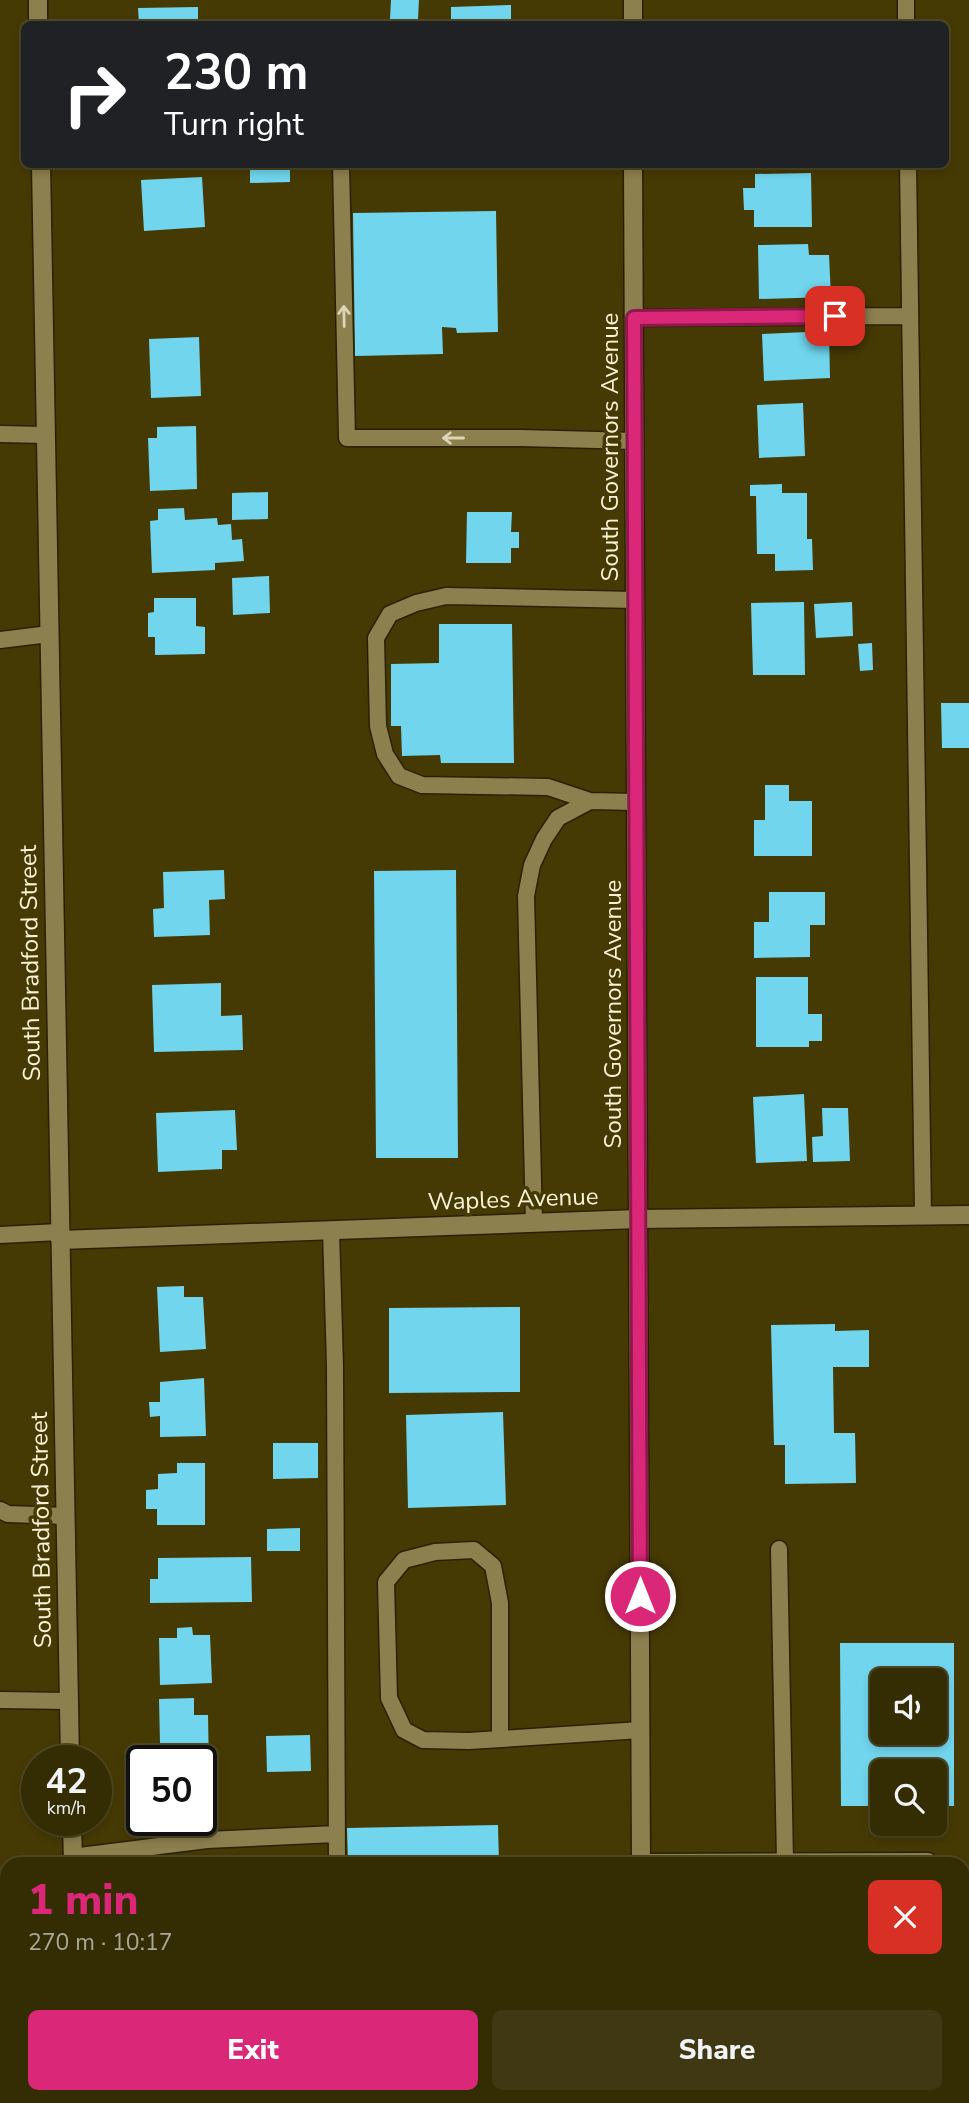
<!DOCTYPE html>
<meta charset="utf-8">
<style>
:root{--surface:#342c03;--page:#3f3812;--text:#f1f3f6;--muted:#a9a79a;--line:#4e4825;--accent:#db2777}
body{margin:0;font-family:"Nunito Sans",sans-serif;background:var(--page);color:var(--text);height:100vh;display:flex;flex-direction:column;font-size:26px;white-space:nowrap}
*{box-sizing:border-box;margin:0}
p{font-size:23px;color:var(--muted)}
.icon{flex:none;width:38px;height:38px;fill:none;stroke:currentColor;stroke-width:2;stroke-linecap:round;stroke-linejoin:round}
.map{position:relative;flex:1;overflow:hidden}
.details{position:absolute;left:0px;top:1857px;width:970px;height:247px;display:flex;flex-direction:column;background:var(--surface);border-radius:21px 21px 0 0;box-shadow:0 4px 10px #0003,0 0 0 2px var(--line)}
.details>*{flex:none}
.guide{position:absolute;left:21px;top:21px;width:928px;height:147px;border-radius:10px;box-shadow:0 4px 10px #0003,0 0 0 2px var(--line);background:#202124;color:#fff;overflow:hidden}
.fabs{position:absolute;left:870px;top:1668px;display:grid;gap:14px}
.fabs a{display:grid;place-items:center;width:77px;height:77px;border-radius:10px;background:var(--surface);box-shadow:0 4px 10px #0003,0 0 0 2px var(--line);font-size:35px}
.speed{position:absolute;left:21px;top:1745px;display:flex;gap:14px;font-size:35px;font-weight:700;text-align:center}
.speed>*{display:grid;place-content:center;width:91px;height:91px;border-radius:50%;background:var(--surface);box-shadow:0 4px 10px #0003,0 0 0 2px var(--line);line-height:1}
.speed small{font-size:18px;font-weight:400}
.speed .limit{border:4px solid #111;border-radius:10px;background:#fff;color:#111}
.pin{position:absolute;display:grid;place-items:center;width:60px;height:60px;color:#fff;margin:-30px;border-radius:14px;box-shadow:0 4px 10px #0006}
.me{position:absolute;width:77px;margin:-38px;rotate:0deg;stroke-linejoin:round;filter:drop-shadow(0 0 5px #0008)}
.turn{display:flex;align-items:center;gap:24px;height:147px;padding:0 28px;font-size:32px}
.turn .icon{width:91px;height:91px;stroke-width:2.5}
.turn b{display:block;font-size:49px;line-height:60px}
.round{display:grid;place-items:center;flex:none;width:74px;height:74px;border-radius:10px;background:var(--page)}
.summary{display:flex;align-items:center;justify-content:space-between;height:119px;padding:0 28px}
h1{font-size:42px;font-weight:800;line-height:52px;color:var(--accent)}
.action{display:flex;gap:14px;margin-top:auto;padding:14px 28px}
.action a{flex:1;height:80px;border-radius:10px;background:var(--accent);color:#fff;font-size:28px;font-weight:800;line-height:80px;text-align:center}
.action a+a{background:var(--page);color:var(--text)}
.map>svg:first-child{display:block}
</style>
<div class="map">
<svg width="969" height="2103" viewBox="0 0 969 2103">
<rect width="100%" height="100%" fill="#463a04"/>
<path fill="#70d5ed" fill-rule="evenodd" d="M391 0H419L418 19H390Z
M511 5V19H520V24H451V7Z
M198 7V24H139L138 8Z
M250 164H290V182L250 183Z
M811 173 812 227H754V210H744L743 188H755V174Z
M202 177 205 227 144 231 141 180Z
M496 211 498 332 457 333 456 328 442 327 443 354 355 356 353 213Z
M808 244 809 255H829L831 297 759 299 758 245Z
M829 331 830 378 764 381 762 334Z
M199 337 201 396 151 398 149 339Z
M803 403 805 456 759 458 757 405Z
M196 426 197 489 150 491 148 438H157V427Z
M782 484V493H807V539H812L813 570 775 571V554H757L756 496H750V485Z
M268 492V519L232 520V493Z
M184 508 185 520 217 518 218 525 231 524 232 540 242 539 244 561 215 563V570L152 573 150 521 158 520V509Z
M467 512H512L511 532H519V548H511V563H466Z
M269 576 270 613 233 615 232 578Z
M154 598H196V626L205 627V654L155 655V637H148V613L154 612Z
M804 602 805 675H753L751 603Z
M852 602 853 636 816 638 814 604Z
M439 624H512L514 763H441L440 755 402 756 401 726H391V664L439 663Z
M872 643 873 670 860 671 858 644Z
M941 703H969V748H942Z
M765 785H789V801H812V856H754V820H765Z
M224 870 225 899 209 900 210 935 154 937 153 909 164 908 163 872Z
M456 870 458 1158H376L374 871Z
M769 892H825V925H810V957L754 958V922H769Z
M756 977H808V1014H822V1041H809V1047H756Z
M221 983V1016L242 1015 243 1050 154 1052 152 985Z
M804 1094 807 1161 756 1163 753 1097Z
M822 1108H848L850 1161 813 1162 812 1137 823 1136Z
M235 1110 237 1150H222V1169L158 1172 156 1113Z
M184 1286V1297H203L206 1349 160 1352 157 1287Z
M520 1307V1392L389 1393V1308Z
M835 1324V1331L869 1330V1367H833L834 1433H855L856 1483 785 1484V1445H774L771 1325Z
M204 1378 206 1436 160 1437V1416L150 1417 149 1402H160V1382Z
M503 1412 506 1505 408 1508 406 1415Z
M273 1443H318V1478L273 1479Z
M177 1463H205V1525H157V1509H146V1490L158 1489V1474L177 1473Z
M300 1528V1551H267V1529Z
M251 1557 252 1602 150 1603V1579H158V1558Z
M192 1627 193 1635H210L212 1683 160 1685 159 1638H177V1628Z
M840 1643H954V1806H934V1771H882V1806H841ZM882 1680H934V1732H882Z
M194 1698V1715H208L209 1770H201V1760L153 1759 152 1744 160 1743 159 1699Z
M310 1735 311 1771 267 1772 266 1736Z
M498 1825 499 1864H348L347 1828Z
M165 2096H218V2099L236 2098 237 2103H166Z
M768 2096H878V2103H768Z"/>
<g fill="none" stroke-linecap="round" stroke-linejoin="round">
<defs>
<path id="service" d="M906 0V24
M341 164 347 438H521L635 441
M908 164 923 1215
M634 318 910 316
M0 434 46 435
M0 640 49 634
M590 801 548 787 422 785 399 776 385 754 378 726 376 638 390 614 416 603 446 596 635 600
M534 1223 526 896 532 865 544 839 558 818 590 801 636 802
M331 1230 335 1366 337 1864
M0 1235 59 1232
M0 1510 8 1514 65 1516
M779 1549 785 1861
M0 1700 69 1701
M500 1739V1603L493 1566 474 1550 435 1552 404 1560 386 1582 389 1698 404 1730 423 1740 469 1741 641 1730
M72 1857 207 1840 336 1834
M641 1862 928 1861V1864
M341 2096V2103
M616 2096 642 2098
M932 2096V2103"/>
<path id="minor" d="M38 0V24
M41 164 70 1760
M60 1240 638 1219 969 1215
M72 1820 73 1864
M0 1922H7
M75 2096V2103"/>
<path id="secondary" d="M633 0V24
M633 164 641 1864
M642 2096V2103"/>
</defs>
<use href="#service" stroke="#2a2100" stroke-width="19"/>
<use href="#minor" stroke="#2a2100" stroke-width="21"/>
<use href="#secondary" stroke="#2a2100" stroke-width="21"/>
<use href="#service" stroke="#8d804f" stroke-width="16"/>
<use href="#minor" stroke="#8d804f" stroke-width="18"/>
<use href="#secondary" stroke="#8d804f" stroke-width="18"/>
</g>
<defs><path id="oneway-shaft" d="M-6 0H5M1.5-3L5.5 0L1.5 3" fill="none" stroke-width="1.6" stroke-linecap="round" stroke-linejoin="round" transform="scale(1.75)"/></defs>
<g stroke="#ddd6b6">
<use href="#oneway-shaft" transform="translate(344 316) rotate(-91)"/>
<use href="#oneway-shaft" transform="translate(453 438) rotate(180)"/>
</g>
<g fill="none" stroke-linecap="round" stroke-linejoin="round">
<defs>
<path id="route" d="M640 1596 634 318 835 316"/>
</defs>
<use href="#route" stroke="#8e194d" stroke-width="18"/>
<use href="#route" stroke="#db2777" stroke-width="12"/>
</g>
<g text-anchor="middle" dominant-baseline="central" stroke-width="7" stroke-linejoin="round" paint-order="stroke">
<g font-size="24" fill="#f8f2d8" stroke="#463a04">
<text transform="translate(610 447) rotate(-90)">South Governors Avenue</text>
<text transform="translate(30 963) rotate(-91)">South Bradford Street</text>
<text transform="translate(613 1014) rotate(-90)">South Governors Avenue</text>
<text transform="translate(513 1199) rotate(-2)">Waples Avenue</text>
<text transform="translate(41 1530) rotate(-91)">South Bradford Street</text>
</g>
</g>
</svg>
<div class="fabs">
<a><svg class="icon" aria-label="sound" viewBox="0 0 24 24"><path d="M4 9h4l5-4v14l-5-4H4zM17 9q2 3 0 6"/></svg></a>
<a><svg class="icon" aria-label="search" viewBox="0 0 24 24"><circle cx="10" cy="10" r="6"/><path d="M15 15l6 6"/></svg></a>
</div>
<div class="speed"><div>42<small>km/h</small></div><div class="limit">50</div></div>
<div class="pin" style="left:835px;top:316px;background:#d93025"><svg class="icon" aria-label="arrive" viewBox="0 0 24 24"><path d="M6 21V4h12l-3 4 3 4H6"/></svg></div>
<svg class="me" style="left:640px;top:1596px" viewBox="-20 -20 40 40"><circle r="17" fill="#db2777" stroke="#fff" stroke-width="3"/><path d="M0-11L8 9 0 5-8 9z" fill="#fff"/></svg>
<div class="guide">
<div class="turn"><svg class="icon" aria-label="right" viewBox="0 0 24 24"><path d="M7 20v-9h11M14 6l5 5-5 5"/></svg><div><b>230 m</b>Turn right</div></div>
</div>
<section class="details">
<div class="summary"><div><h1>1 min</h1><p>270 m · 10:17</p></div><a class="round" style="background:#d93025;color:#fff"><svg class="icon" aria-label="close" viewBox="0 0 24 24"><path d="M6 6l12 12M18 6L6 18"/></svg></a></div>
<div class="action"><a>Exit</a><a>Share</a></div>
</section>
</div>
